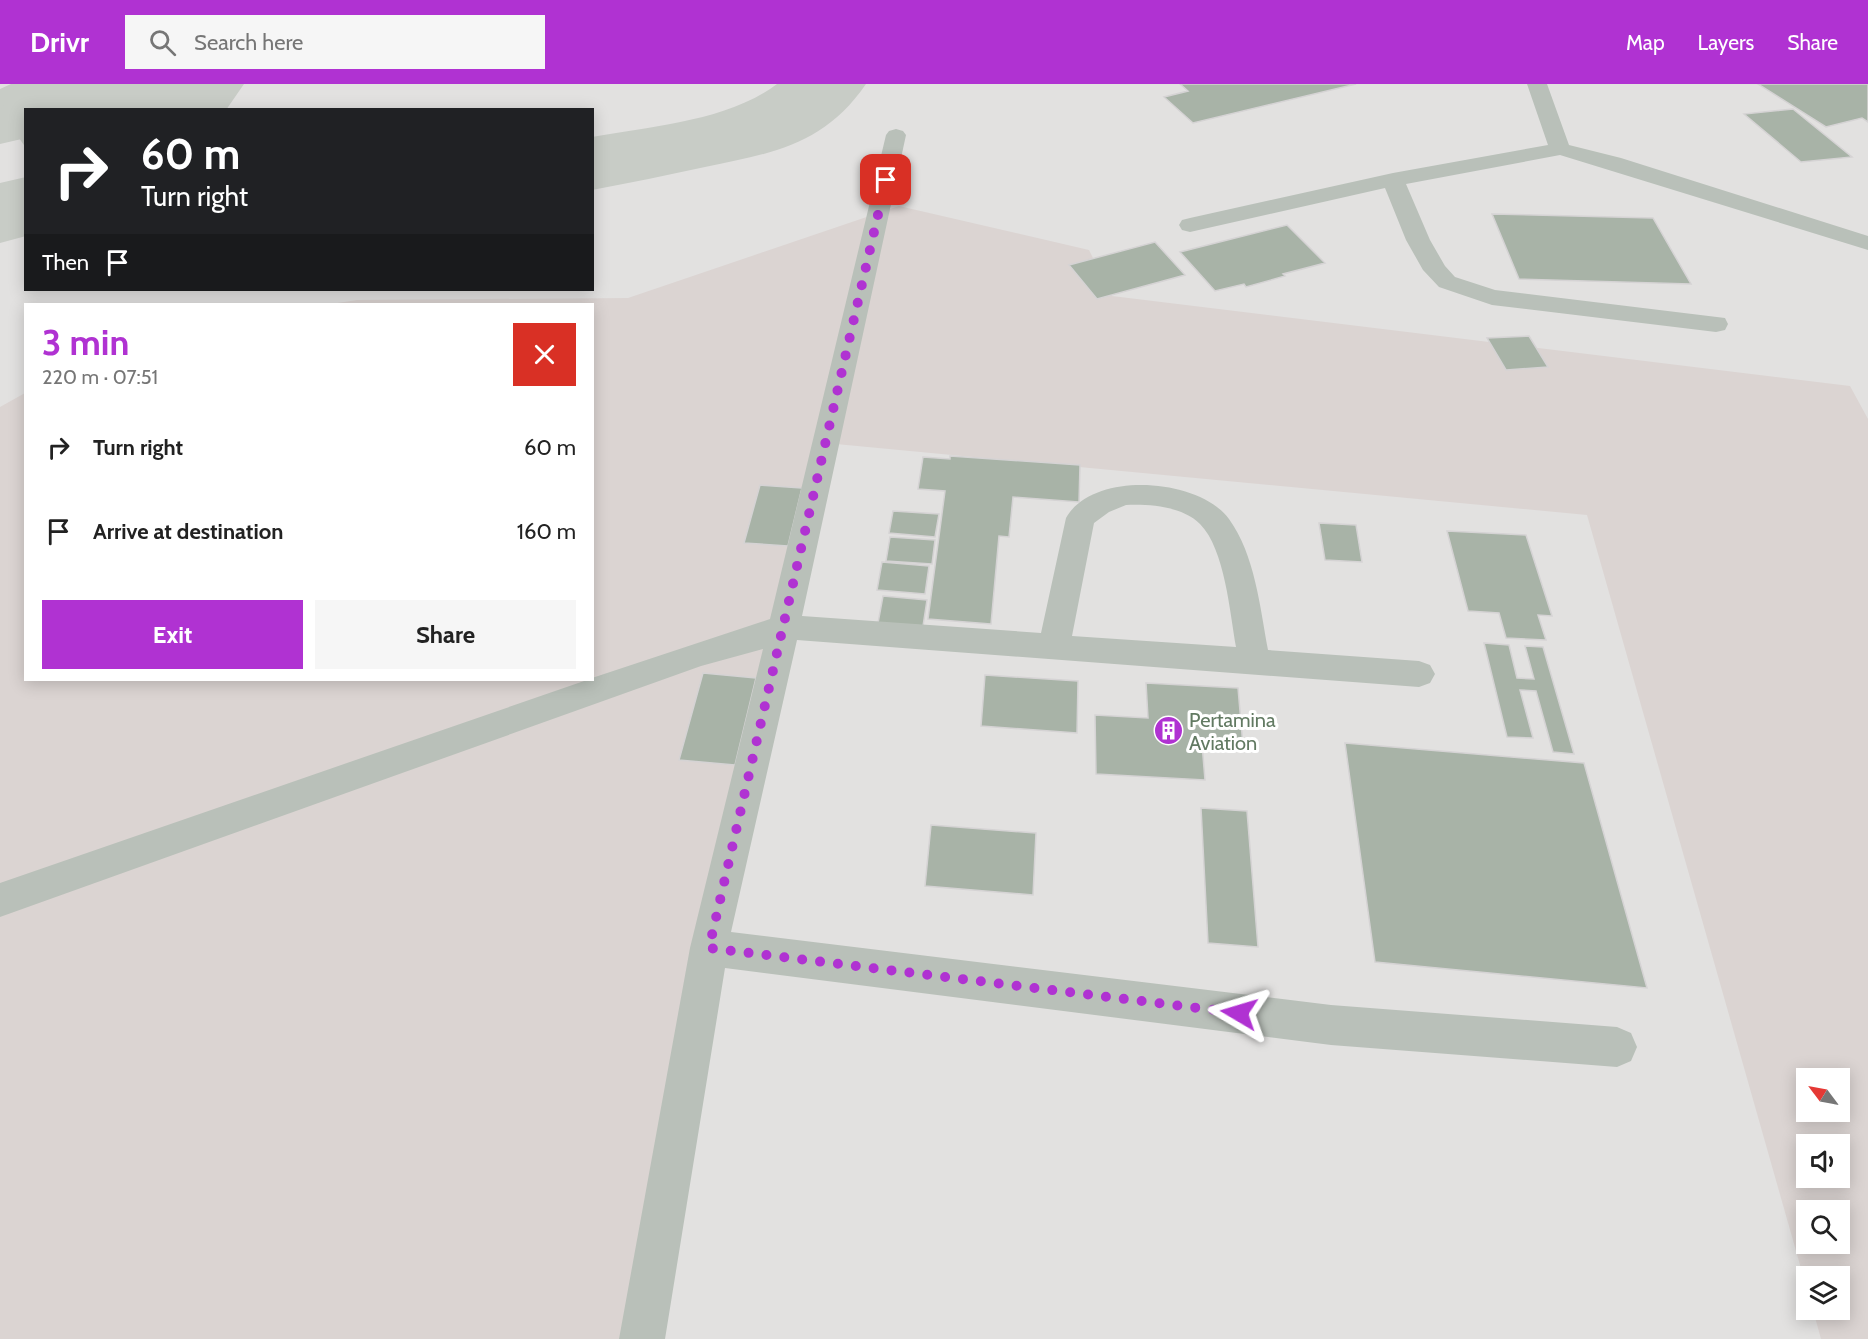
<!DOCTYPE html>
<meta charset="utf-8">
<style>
:root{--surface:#fff;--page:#f6f6f6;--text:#222;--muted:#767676;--accent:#b032d2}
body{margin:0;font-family:Cabin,sans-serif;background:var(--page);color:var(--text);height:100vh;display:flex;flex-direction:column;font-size:22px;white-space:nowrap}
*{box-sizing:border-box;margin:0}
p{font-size:20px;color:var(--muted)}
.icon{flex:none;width:33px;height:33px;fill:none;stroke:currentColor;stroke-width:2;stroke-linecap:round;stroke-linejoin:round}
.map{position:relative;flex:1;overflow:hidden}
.side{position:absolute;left:24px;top:219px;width:570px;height:378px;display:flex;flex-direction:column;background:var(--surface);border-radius:0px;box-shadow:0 3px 15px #0003}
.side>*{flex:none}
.guide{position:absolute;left:24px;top:24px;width:570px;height:183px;border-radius:0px;box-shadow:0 3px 15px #0003;background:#202124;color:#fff;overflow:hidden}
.needle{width:39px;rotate:302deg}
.tools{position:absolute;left:1796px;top:984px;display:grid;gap:12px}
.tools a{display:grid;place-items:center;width:54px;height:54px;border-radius:0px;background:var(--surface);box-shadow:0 3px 15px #0003;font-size:30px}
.pin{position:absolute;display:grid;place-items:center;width:51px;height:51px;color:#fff;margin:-26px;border-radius:12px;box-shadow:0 3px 9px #0006}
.me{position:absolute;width:66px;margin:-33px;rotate:277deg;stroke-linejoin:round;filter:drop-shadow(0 0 4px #0008)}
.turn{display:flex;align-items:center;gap:21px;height:126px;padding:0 18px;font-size:27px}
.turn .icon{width:78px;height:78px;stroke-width:2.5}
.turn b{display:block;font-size:42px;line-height:51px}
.then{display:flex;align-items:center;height:57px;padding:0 18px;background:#0003;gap:12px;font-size:22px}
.round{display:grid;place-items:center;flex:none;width:63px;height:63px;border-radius:0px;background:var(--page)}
.overview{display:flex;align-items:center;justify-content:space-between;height:102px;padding:0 18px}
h1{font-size:36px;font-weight:800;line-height:45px;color:var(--accent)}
.button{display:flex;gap:12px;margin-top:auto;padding:12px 18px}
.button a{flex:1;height:69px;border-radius:0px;background:var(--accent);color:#fff;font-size:24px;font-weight:800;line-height:69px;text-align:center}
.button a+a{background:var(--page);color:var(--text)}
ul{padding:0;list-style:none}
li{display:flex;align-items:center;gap:18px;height:84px;padding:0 18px}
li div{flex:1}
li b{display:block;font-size:22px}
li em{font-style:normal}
header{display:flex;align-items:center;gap:36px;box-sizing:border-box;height:84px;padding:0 30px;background:var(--accent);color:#fff}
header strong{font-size:28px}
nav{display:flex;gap:33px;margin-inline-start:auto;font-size:21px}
.search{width:420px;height:54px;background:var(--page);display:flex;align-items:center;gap:15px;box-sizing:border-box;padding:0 21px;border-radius:0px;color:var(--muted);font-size:22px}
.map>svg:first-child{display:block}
</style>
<header>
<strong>Drivr</strong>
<div class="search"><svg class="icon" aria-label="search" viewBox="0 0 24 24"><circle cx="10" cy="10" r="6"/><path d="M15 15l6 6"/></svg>Search here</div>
<nav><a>Map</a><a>Layers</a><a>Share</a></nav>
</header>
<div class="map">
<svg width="1868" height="1255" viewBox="0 0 1868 1255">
<rect width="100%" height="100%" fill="#f4f1f2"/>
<path fill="#e2e1e0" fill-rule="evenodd" d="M0 0H1868V1255H0ZM26 26H592V206H26ZM26 220H592V596H26ZM1806 994H1839V1028H1806ZM1806 1060H1839V1094H1806ZM1806 1126H1839V1160H1806ZM1806 1192H1839V1226H1806Z"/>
<path fill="#dbd4d2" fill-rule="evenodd" d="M899 122 1089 166 1112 212 1850 302 1868 335V1255H1821L1813 1226H1839V1192H1806V1202L1587 431 836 360 633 1255H0V323L25 309 26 596H592V220H331L357 216 628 214ZM1806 994H1839V1028H1806ZM1806 1060H1839V1094H1806ZM1806 1126H1839V1160H1806Z"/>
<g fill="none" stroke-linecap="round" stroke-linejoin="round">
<path fill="#c8ccc6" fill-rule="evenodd" d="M11 0H136L124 17 96 26H26V54L0 60V5Z
M777 0H866C824 61 773 69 705 83 667 91 630 99 592 106V53C652 42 728 37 777 0Z
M26 93V152L0 159V99Z"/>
<path fill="#c8ccc6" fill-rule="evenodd" d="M17 0H244L226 26H26V64L0 27Z"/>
</g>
<path fill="#a8b3a7" stroke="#d5d3d4" stroke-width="1.5" d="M1180 0H1356L1193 39 1164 13 1188 7Z
M1758 0H1868V38L1862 34 1826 43Z
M1793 25 1852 73 1801 78 1744 30Z
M1492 130 1653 134 1691 200 1519 195Z
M1287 141 1325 179 1283 190 1285 192 1246 203 1244 200 1215 207 1180 168Z
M1155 158 1185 191 1097 215 1069 181Z
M1529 252 1548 283 1506 286 1487 254Z
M950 372 1080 381 1079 418 1013 413 1009 453 999 452 991 540 928 535 945 407 918 405 923 373 950 375Z
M760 401 802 404 788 462 744 459Z
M893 427 939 430 935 453 889 449Z
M1319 439 1356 441 1362 478 1325 476Z
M1447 447 1526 451 1552 532 1538 531 1546 556 1506 554 1499 529 1468 527Z
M890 453 935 456 932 480 886 477Z
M882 478 929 482 925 510 877 506Z
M883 512 927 516 923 542 878 539Z
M1484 559 1509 561 1517 594 1534 595 1525 562 1543 563 1574 670 1553 668 1536 607 1520 606 1533 654 1507 653Z
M703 589 756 594 735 681 679 676Z
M985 591 1078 597 1077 649 981 642Z
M1146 599 1238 604 1243 662 1202 660 1205 696 1096 690 1095 631 1148 634Z
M1345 659 1584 679 1647 904 1375 878Z
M1201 724 1247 727 1258 863 1208 859Z
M931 741 1036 749 1033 811 925 802Z"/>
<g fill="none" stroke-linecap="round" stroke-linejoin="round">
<path fill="#b9c0b9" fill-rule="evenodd" d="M1527 0H1547L1569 61 1621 74 1868 152V166L1560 71 1406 100 1430 156 1445 182 1455 193 1495 206 1725 234 1728 240 1725 246 1716 248 1492 221 1439 203 1423 186 1406 156 1385 104 1190 148 1182 146 1179 141 1182 136 1190 134 1393 89 1548 61Z
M896 45 903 47 906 51 802 532 1041 549 1066 434C1093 386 1199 394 1229 435 1255 471 1260 523 1268 566L1419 577 1430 581 1435 590 1430 599 1419 603 797 556 731 848 1331 921 1617 943 1631 949 1637 963 1631 977 1617 983 1331 961 725 884 665 1255H619L690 864 763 565 701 582 0 833V799L587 596H592V594L770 535 886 51 889 47ZM1126 421C1149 420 1182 422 1200 440 1225 465 1230 530 1236 563L1072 552 1094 439 1109 428Z"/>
</g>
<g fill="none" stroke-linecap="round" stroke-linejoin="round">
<path stroke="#b032d2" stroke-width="10" stroke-dasharray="0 18" d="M886 96 709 864 1239 929"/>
</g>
<defs>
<symbol id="building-disc" viewBox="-11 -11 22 22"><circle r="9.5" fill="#b032d2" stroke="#fff"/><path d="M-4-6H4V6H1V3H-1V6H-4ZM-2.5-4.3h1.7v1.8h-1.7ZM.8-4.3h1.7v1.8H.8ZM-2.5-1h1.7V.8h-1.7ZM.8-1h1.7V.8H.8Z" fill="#fff"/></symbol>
</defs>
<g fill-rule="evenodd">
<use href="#building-disc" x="1152" y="630" width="33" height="33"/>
</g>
<g text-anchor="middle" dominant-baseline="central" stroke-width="6" stroke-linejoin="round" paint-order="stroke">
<g font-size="20" fill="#627a62" stroke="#fff" text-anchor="start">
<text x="1189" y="636">Pertamina<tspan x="1189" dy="23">Aviation</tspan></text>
</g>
</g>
</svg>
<div class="tools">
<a><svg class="needle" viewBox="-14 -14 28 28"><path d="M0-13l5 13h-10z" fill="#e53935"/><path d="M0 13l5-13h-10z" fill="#767676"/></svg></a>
<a><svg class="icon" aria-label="sound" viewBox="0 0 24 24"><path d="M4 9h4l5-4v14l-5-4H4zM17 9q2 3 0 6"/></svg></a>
<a><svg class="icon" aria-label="search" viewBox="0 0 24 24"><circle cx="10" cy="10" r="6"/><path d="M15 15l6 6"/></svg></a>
<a><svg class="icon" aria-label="layers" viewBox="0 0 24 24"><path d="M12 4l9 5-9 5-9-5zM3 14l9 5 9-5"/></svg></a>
</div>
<div class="pin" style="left:886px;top:96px;background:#d93025"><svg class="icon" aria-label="arrive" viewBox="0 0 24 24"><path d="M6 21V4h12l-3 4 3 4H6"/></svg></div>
<svg class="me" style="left:1239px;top:929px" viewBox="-20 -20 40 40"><path d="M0-17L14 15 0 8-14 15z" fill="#b032d2" stroke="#fff" stroke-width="4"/></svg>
<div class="guide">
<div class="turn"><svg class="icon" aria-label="right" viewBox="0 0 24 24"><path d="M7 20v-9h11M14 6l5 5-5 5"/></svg><div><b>60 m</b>Turn right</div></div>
<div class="then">Then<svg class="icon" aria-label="arrive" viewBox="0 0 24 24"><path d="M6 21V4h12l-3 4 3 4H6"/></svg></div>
</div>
<section class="side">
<div class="overview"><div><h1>3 min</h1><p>220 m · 07:51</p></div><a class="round" style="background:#d93025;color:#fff"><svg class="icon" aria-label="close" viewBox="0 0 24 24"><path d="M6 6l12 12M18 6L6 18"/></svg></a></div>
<ul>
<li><svg class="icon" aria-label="right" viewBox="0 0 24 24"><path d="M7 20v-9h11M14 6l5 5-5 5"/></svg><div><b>Turn right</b></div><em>60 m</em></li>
<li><svg class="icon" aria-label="arrive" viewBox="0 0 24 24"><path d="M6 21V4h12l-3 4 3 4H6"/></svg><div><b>Arrive at destination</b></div><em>160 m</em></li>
</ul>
<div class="button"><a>Exit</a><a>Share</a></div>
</section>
</div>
